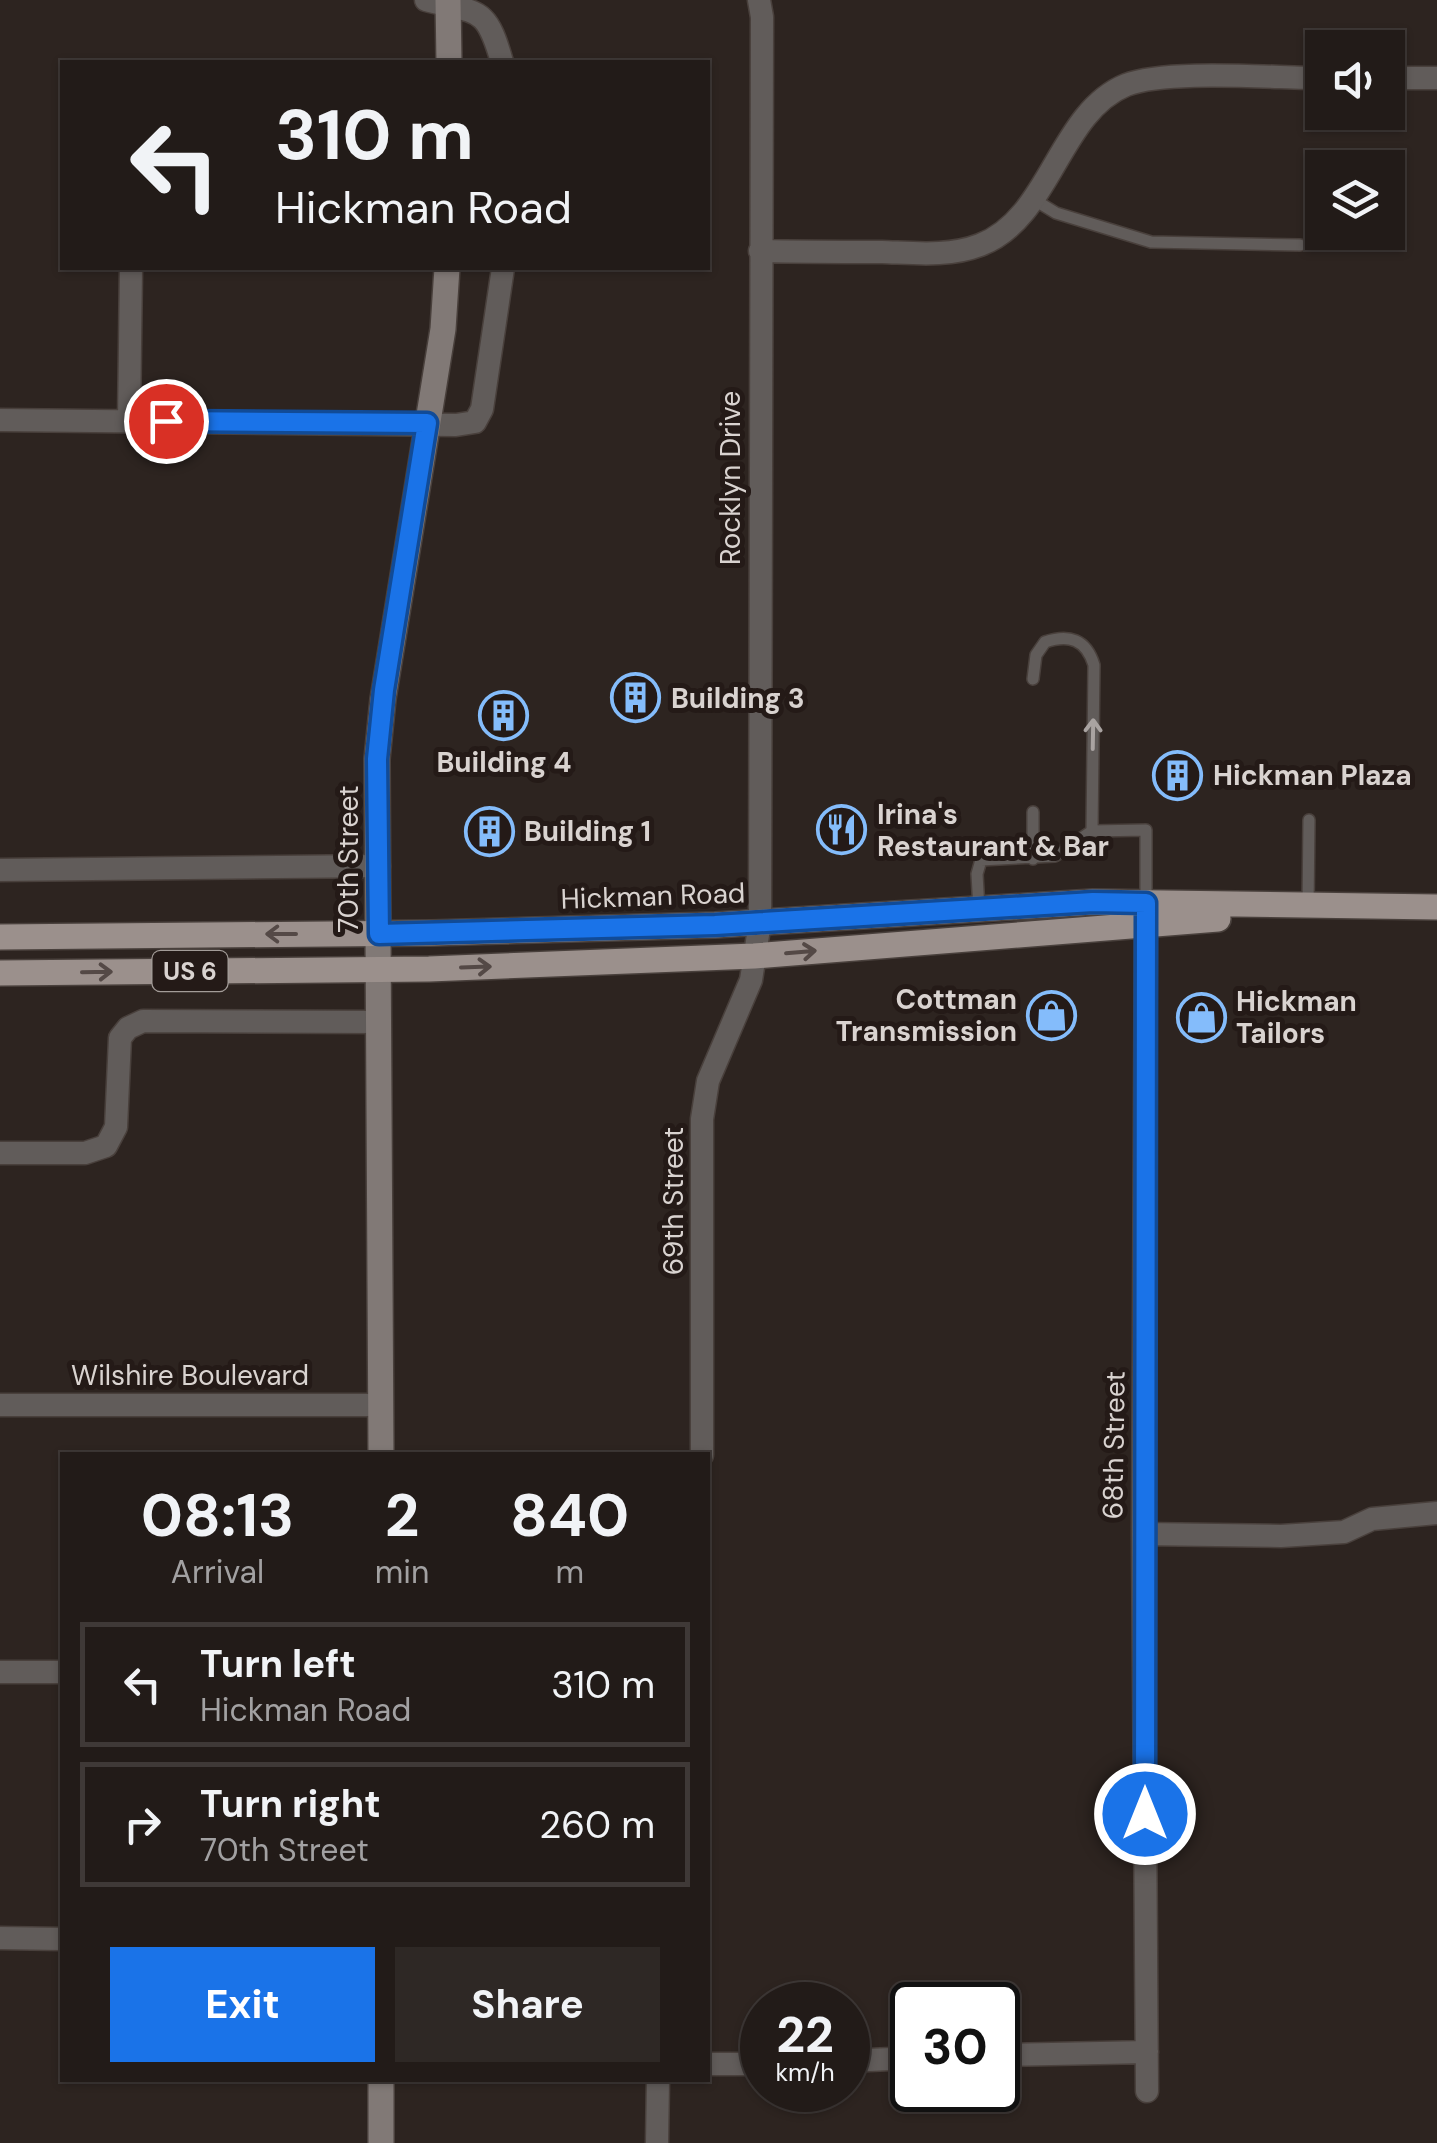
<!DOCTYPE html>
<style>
:root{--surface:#221b18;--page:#2e2825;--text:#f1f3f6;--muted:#a2a1a2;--line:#3f3937;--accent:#1a73e8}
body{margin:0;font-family:"DM Sans",sans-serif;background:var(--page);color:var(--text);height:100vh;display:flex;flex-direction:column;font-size:38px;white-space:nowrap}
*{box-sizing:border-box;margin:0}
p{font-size:32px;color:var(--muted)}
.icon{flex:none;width:55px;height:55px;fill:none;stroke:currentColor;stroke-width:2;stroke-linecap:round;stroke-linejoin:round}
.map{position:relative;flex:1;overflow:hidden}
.panel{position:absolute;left:60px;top:1452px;width:650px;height:630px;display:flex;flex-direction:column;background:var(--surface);border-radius:0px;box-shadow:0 2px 8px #0004,0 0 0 2px var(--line)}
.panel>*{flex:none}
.guide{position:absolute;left:60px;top:60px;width:650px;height:210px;border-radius:0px;box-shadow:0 2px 8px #0004,0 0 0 2px var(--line);background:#221b18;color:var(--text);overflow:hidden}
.controls{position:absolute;left:1305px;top:30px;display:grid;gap:20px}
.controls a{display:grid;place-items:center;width:100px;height:100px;border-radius:0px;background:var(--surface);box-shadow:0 2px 8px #0004,0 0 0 2px var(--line);font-size:50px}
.speed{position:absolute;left:740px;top:1982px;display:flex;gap:20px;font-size:50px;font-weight:700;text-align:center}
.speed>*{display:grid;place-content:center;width:130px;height:130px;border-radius:50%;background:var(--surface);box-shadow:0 2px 8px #0004,0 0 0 2px var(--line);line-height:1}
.speed small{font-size:25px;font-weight:400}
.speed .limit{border:5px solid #111;border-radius:15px;background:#fff;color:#111}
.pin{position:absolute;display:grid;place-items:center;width:85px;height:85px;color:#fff;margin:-42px;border:5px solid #fff;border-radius:50%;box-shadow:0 2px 10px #0007}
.me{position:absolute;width:110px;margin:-55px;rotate:0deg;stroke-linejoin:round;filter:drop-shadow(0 0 8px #0008)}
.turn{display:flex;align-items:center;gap:35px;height:210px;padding:0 50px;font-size:45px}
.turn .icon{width:130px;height:130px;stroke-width:2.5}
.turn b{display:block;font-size:70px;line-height:85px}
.eta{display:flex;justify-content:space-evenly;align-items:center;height:170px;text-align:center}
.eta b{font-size:60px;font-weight:700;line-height:70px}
.cta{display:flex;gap:20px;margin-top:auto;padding:20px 50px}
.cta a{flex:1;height:115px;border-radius:0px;background:var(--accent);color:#fff;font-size:40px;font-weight:700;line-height:115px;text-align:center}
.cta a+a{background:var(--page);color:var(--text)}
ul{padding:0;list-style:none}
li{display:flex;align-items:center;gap:30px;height:125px;margin:0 20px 15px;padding:0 30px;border:5px solid var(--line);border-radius:0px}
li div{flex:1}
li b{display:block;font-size:38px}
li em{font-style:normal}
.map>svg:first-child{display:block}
</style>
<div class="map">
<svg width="1437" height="2143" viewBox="0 0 1437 2143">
<rect width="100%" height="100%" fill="#2d2420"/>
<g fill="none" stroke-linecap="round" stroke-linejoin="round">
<defs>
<path id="lane" d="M1033 199 1056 213 1151 242 1300 245
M1033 679 1036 655 1045 642C1069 634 1086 639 1094 665L1092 831
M1033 812V859
M1308 907 1309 820
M979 909 977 874 981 860 1055 856 1092 831 1146 830V903"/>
<path id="street" d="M426 0C479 14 486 5 502 62
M1388 78H1437
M760 251C801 252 841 252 882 252 914 253 949 257 980 245 1051 218 1058 113 1126 85 1167 69 1274 78 1322 78
M0 420 456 425 475 422 482 409 503 268
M129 421 131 268
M0 870 379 866
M1146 910 1143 1534 1147 2091
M0 1153H85L106 1146 116 1127 120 1038 128 1028 143 1021 379 1022
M0 1405H381
M702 1455V1119L708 1081 751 980 760 922 762 17 759 0
M1143 1534 1281 1536 1344 1532 1372 1519 1437 1513
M0 1672H62
M0 1938 62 1939
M998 2055 1147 2052
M848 2061 912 2058
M708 2064H762
M657 2143 658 2080"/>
<path id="secondary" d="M448 0 449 62
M381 1455 377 759 383 699 443 329 447 268
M381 2143V2080"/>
<path id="primary" d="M0 937 431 933 715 925 1093 902 1437 907
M0 973 429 969 754 956 1218 919"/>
</defs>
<use href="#lane" stroke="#49403c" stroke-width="14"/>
<use href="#street" stroke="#49403c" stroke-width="25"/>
<use href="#secondary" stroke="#49403c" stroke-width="28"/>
<use href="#primary" stroke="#49403c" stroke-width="28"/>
<use href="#lane" stroke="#615c5a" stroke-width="11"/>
<use href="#street" stroke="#615c5a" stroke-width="22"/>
<use href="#secondary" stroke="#817976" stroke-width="25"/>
<use href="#primary" stroke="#9b908c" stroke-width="25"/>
</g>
<defs><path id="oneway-shaft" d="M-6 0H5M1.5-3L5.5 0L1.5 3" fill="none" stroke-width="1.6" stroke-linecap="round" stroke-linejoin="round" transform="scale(2.5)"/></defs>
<use stroke="#a9a3a1" href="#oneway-shaft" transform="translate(1093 734) rotate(-89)"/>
<g stroke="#544946">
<use href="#oneway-shaft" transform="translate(281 934) rotate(180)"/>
<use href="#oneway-shaft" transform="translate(801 952) rotate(-5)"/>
<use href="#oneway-shaft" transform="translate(476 967) rotate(-2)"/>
<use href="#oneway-shaft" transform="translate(97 972) rotate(-1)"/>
</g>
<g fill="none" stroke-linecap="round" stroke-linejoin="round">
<defs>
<path id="route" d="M166 421 427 423 384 690 377 759 379 934 715 925 1093 902 1146 903 1145 1814"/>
</defs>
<use href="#route" stroke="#114b97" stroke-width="25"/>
<use href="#route" stroke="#1a73e8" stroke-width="18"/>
</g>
<defs>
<symbol id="building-ring" viewBox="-11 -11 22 22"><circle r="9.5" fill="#241a17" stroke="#84bcfb" stroke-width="1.5"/><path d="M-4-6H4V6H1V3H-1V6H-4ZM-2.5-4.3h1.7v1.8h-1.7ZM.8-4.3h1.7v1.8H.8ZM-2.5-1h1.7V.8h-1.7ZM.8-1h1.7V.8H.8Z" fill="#84bcfb"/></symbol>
<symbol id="restaurant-ring" viewBox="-11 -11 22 22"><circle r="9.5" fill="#241a17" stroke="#84bcfb" stroke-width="1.5"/><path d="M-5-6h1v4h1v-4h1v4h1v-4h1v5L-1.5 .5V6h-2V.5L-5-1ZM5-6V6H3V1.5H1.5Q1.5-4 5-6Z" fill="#84bcfb"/></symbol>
<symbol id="shop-ring" viewBox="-11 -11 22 22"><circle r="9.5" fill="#241a17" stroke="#84bcfb" stroke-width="1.5"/><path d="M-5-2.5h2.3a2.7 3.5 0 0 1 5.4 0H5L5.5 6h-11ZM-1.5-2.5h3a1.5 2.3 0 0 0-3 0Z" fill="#84bcfb"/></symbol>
</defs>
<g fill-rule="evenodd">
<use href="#building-ring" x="608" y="670" width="55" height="55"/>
<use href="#building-ring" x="476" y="688" width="55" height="55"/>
<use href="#building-ring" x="1150" y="748" width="55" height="55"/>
<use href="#restaurant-ring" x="814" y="802" width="55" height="55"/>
<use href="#building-ring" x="462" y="804" width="55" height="55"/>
<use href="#shop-ring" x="1024" y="988" width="55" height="55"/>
<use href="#shop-ring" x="1174" y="990" width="55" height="55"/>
</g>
<g text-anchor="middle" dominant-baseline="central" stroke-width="10" stroke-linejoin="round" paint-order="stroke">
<rect fill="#241a17" stroke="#a39c98" stroke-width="2.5" x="152.5" y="951" width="75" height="40" rx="8"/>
<g font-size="25" font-weight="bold" fill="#d9d3d0">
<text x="190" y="971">US 6</text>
</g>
<g font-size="28" fill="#d9d3d0" stroke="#241a17">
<text transform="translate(730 478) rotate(-90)">Rocklyn Drive</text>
<text transform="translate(348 859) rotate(-90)">70th Street</text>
<text transform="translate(653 896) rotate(-2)">Hickman Road</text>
<text transform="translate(673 1201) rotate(-90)">69th Street</text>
<text x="190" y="1375">Wilshire Boulevard</text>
<text transform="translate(1114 1445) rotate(-89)">68th Street</text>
</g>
<g font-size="28" font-weight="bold" fill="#d9d3d0" stroke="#241a17" text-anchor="start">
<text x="671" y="698">Building 3</text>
<text x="504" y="762" text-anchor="middle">Building 4</text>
<text x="1213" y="775">Hickman Plaza</text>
<text x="877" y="814">Irina's<tspan x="877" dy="32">Restaurant &amp; Bar</tspan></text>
<text x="524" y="831">Building 1</text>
<text x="1017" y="999" text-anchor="end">Cottman<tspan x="1017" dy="32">Transmission</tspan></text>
<text x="1236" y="1001">Hickman<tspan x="1236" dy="32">Tailors</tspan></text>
</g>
</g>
</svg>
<div class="controls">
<a><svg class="icon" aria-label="sound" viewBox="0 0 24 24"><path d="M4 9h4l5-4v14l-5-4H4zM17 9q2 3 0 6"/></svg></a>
<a><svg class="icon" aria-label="layers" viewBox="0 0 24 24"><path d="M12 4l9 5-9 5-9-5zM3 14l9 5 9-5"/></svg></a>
</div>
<div class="speed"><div>22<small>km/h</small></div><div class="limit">30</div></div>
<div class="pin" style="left:166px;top:421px;background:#d93025"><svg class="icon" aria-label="arrive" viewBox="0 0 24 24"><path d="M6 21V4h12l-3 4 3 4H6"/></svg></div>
<svg class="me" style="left:1145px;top:1814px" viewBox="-20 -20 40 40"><circle r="17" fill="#1a73e8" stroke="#fff" stroke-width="3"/><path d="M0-11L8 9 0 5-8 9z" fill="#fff"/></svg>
<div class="guide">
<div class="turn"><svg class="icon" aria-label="left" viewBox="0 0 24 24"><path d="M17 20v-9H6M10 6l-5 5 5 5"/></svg><div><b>310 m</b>Hickman Road</div></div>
</div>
<section class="panel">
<div class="eta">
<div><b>08:13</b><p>Arrival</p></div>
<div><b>2</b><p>min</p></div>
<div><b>840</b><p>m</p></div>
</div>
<ul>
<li><svg class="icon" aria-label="left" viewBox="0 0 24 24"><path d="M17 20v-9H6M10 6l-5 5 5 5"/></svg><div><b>Turn left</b><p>Hickman Road</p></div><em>310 m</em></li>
<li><svg class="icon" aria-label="right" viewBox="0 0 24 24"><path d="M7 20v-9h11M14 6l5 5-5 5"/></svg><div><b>Turn right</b><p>70th Street</p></div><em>260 m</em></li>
</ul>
<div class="cta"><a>Exit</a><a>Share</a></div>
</section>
</div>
